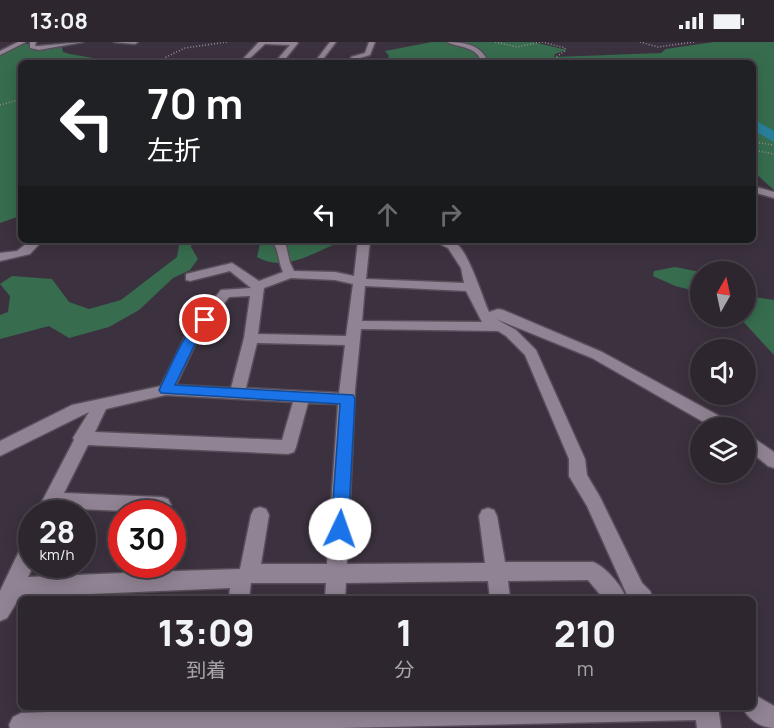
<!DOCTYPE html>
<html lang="ja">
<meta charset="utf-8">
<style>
:root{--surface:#2d262f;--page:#352e37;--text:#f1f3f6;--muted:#a7a5aa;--line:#48434b}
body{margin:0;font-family:Manrope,"Noto Sans JP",sans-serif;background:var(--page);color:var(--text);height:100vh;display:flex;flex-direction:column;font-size:22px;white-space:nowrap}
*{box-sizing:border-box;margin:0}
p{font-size:20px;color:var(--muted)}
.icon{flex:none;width:33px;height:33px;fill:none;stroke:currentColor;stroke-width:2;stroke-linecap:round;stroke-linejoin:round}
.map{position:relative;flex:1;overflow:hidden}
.panel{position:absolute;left:18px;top:554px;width:738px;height:114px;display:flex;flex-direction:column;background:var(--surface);border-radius:9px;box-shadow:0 3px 15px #0003,0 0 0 2px var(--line)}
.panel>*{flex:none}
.hud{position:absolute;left:18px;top:18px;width:738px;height:183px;border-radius:9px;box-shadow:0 3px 15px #0003,0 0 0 2px var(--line);background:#202124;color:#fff;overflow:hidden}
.needle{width:39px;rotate:9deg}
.controls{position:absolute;left:690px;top:219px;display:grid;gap:12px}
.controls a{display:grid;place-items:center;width:66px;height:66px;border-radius:50%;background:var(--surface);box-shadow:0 3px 15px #0003,0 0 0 2px var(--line);font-size:30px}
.speed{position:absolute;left:18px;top:458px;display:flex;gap:12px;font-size:30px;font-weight:700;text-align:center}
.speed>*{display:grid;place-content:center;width:78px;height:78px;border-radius:50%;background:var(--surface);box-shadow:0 3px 15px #0003,0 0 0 2px var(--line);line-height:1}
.speed small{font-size:15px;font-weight:400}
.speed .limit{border:9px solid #d22;background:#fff;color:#111}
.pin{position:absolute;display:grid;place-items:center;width:51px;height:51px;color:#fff;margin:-26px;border:3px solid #fff;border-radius:50%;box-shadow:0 2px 6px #0007}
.me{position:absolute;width:66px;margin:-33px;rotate:3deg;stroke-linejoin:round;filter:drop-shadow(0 0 4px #0008)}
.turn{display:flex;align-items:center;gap:21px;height:126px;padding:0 30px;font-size:27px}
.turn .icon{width:78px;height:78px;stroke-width:2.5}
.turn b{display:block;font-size:42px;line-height:51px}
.lanes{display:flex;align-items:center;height:57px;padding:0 30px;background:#0003;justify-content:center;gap:30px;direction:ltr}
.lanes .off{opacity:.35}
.eta{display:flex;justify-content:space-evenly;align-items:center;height:102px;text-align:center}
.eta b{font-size:36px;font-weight:800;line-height:42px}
.status{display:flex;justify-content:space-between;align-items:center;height:42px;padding:0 30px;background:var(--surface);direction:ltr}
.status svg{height:16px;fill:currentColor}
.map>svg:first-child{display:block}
</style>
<div class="status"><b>13:08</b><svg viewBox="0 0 49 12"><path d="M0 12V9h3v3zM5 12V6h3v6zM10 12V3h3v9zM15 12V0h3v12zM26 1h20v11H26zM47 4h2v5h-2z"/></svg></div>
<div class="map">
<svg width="774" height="686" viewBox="0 0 774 686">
<rect width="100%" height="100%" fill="#3c323f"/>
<path fill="#376d4e" d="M432 0H533L567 8 555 12 554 15 661 11 666 7 714 0H774V148L753 129V21H384L389 14 385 9Z
M25 2H28L31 7 62 5 63 10 70 12 122 21H21V171L17 175 0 181V13Z
M180 198H192L191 205 198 217 190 228 173 236 139 268 109 285 69 296 49 284 0 297V273L8 270 10 254 0 242 12 234 52 237 69 260 89 267 121 258 177 215Z
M280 198H345C317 208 286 232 257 215L260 202Z
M675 225 700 230V250L675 244 653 234 654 229Z
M746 254 774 258V313L739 275 746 274Z"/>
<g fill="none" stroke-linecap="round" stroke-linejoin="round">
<path fill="#29809c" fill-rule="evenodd" d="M753 77 774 89V100L753 88Z"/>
<defs>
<path id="street" d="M18 0H26L0 13V9Z
M30 0H36L35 4H39L83 0 39 8 30 6Z
M114 0H138L135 2Z
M259 0H297L298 1 282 21 242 20V18ZM265 2H266L290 3 276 19 249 17Z
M330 0H336L320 21H314Z
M369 0H375L370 13 357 17 358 21H352L351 15 365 11Z
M447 0C464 0 483 3 488 21H482C477 4 460 6 447 0Z
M753 144 774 150V156L753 150Z
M31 198H43L30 212 0 219V211L17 209Z
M271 198 285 199 290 221 294 229 335 230 354 234 358 198H370L366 237 464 241 461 226 448 206 432 198C440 198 449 196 456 201 470 213 481 252 489 270L498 267 503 268 602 310 734 382 736 386H714L592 316 496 277 516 288 536 308 585 417 587 433 600 455 642 541 650 549 653 556 628 555 587 464 569 434V417L525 313 506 294 498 289 361 287 355 348 347 522 485 521 479 474 482 468 488 466 494 468 497 474 505 520H593C606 525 622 544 626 556H603L588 538 508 539 510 556H490L488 539 346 541 345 556H325L326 541H251L249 556H229L230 546 20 555 7 576 0 579V549L25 497 32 494V522H34L28 535 123 531 127 522H147L144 530 240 527 251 473 254 467 260 465 266 467 269 473 261 522H327L338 362 308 361 296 405 294 410 288 412 88 403 64 451 162 455 168 457 171 463 168 471 57 466 54 471H36L74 398 73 396 89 370 0 414V399L72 363 161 344 187 291 221 248 251 246 230 229 190 239 186 238V232L232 221 259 239 283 230C278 220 279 206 271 198ZM291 236 335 238 353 242 346 294 258 292 264 246ZM365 244 466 249 482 280 362 279ZM250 254 244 296 231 346 176 343 200 292 229 255ZM257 301 345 303 339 351 246 346ZM166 353 293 360 282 398 95 390 106 367Z
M746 391 774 410V426L768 424 746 406Z
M753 652 774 664V686C761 686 747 677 742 664H753Z
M208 664H718L721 686H697L696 678 341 686H10L9 683 13 675 21 671Z"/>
</defs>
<use href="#street" stroke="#574e59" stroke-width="3"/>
<path stroke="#948b96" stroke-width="1.5" stroke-dasharray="1 2" stroke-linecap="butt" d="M495 0 517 5 541 0
M542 0 565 6V9L556 15 564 21
M640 0 658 5 694 0
M169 21 166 15 185 6 227 0
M0 63 21 57
M753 100 774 103
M753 108 774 112"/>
<use href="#street" fill="#908393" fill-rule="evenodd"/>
</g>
<path fill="#1a73e8" stroke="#114b97" stroke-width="1.5" d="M205 274 211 278 200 292 175 343 353 353 355 357 348 487 346 492 340 494 334 492 331 487 340 362 161 351 159 348C168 331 188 279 205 274Z"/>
</svg>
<div class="controls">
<a><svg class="needle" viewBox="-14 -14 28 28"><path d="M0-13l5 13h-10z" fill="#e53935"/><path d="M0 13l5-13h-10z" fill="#a7a5aa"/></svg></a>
<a><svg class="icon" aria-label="sound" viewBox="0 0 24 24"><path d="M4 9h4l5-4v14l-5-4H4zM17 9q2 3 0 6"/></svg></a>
<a><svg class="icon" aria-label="layers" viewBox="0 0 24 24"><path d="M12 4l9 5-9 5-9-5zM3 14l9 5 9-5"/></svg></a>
</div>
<div class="speed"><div>28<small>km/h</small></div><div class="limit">30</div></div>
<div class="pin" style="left:205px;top:278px;background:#d93025"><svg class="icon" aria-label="arrive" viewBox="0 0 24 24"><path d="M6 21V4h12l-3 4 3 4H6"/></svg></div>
<svg class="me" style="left:340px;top:487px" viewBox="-20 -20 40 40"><circle r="19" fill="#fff"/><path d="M0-13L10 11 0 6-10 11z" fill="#1a73e8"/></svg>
<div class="hud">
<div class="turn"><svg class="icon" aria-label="left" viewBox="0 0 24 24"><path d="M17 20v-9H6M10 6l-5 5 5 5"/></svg><div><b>70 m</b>左折</div></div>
<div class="lanes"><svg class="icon" aria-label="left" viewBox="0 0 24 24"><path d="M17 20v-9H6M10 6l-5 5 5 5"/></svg><svg class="icon off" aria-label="ahead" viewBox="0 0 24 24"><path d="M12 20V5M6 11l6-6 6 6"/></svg><svg class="icon off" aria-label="right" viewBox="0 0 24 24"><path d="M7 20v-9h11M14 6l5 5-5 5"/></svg></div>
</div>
<section class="panel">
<div class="eta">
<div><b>13:09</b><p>到着</p></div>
<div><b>1</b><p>分</p></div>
<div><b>210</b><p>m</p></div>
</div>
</section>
</div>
